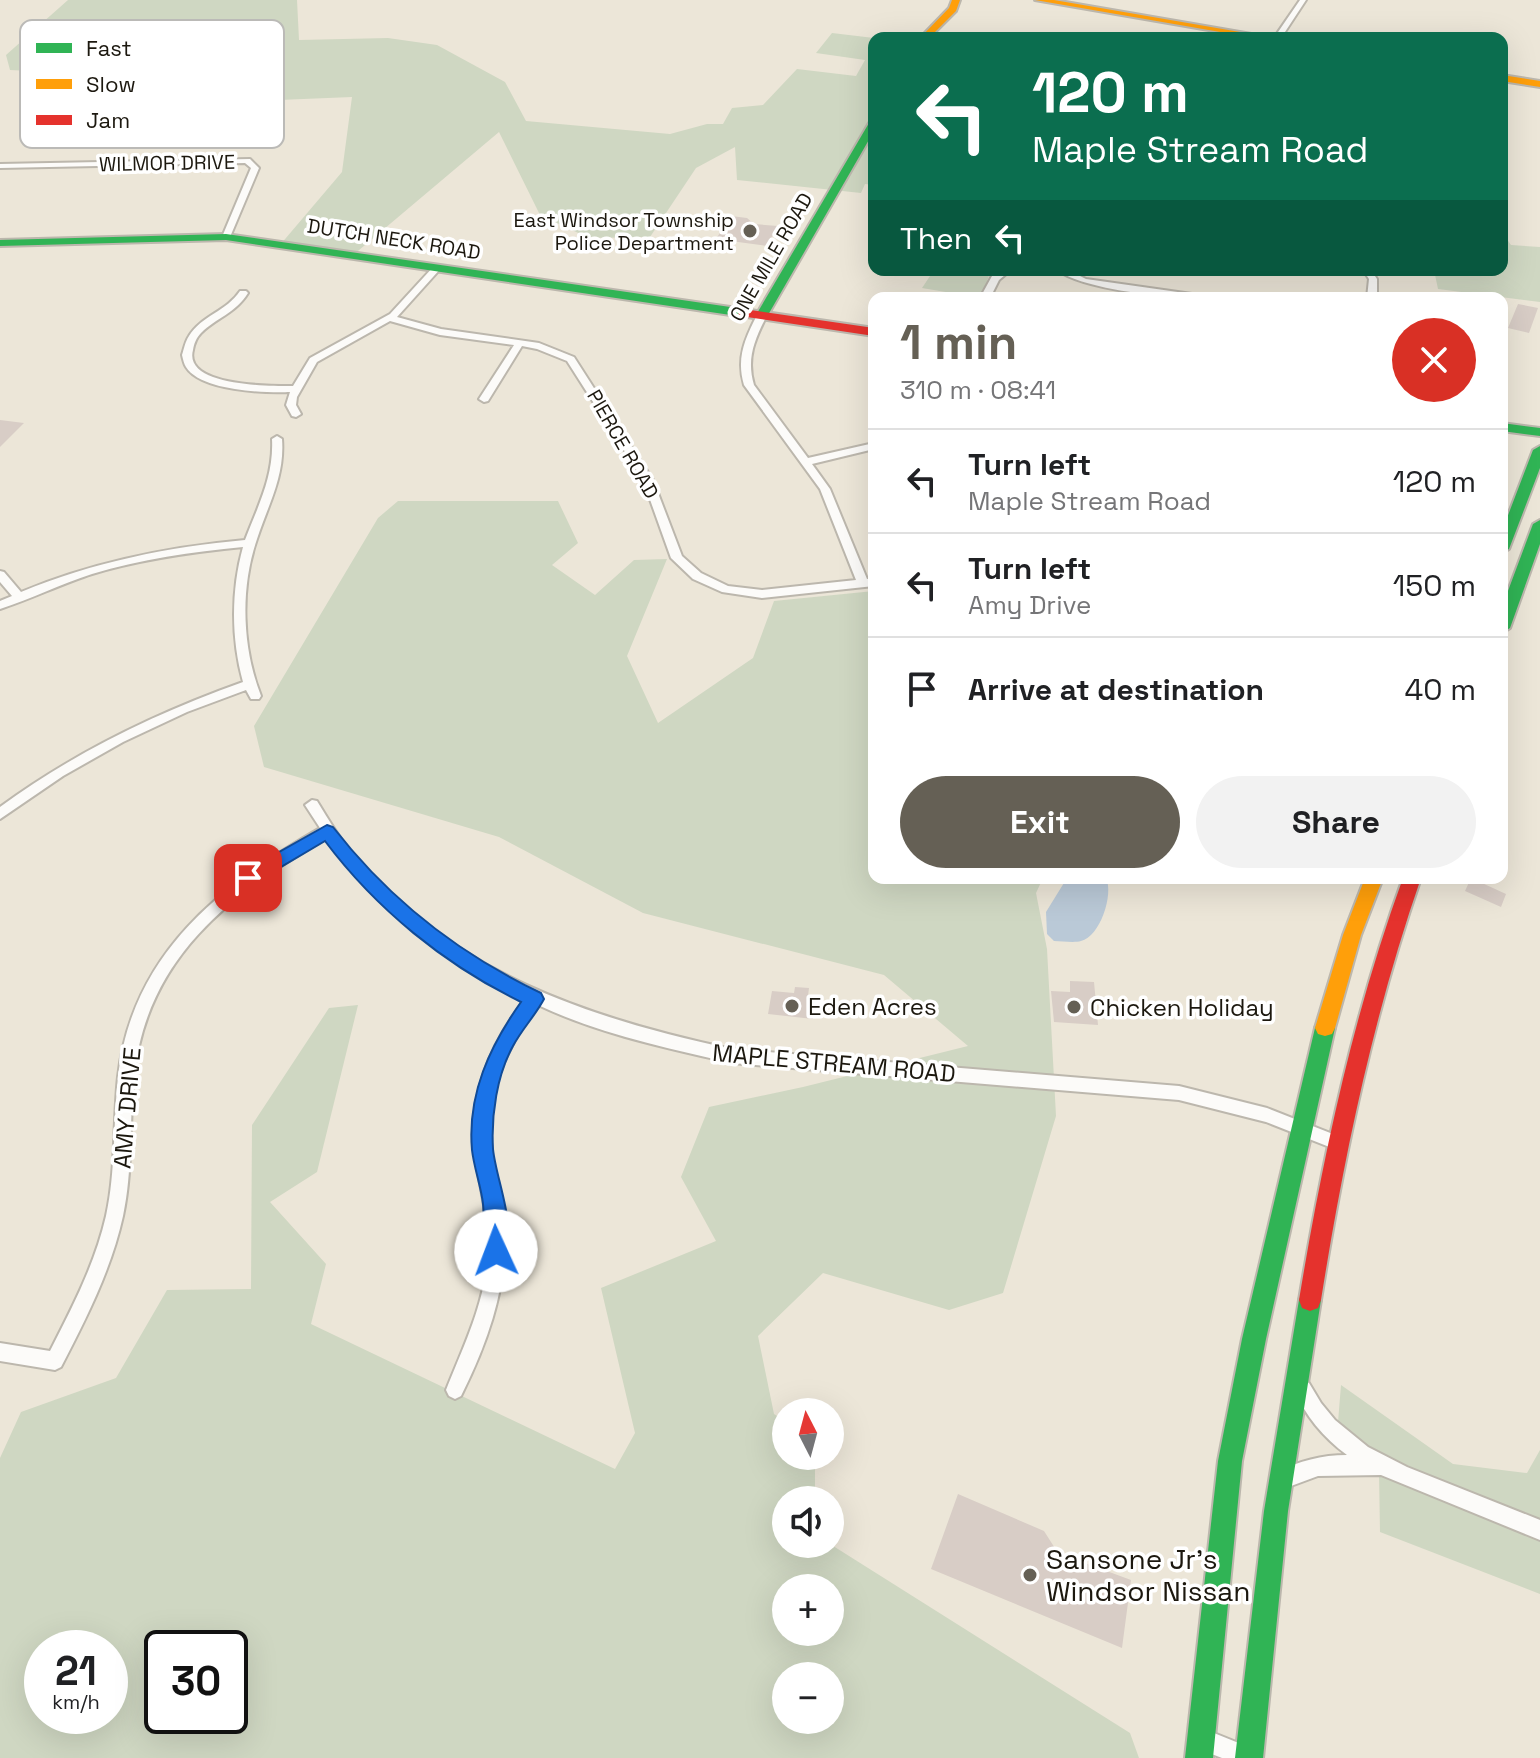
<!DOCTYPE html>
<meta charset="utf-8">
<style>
:root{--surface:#fff;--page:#f2f2f2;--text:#202124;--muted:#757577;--line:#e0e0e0;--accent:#656055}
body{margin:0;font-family:"Space Grotesk",sans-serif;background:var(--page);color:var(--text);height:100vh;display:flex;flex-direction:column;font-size:30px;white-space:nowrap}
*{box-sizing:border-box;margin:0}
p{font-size:26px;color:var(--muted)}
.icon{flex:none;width:44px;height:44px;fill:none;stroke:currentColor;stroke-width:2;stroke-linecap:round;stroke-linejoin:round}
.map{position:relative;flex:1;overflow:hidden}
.panel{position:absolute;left:868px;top:292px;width:640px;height:592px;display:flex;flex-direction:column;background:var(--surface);border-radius:16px;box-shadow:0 8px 32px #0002}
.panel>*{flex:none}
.top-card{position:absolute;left:868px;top:32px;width:640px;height:244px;border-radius:16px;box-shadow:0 8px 32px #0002;background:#0b6e4f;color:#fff;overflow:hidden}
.needle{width:52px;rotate:354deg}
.controls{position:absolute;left:772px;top:1398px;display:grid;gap:16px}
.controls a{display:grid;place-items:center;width:72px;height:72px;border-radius:50%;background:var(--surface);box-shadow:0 8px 32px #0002;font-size:40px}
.speed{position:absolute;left:24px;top:1630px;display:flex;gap:16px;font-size:40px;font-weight:700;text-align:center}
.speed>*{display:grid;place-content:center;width:104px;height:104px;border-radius:50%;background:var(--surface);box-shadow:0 8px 32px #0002;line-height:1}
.speed small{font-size:20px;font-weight:400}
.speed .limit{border:4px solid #111;border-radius:12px;background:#fff;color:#111}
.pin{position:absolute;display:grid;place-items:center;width:68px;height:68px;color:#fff;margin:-34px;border-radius:16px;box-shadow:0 4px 12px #0006}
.me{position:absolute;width:88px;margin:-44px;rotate:358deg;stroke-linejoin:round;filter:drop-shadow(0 0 6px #0008)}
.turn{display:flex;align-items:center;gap:28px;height:168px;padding:0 32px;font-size:36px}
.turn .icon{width:104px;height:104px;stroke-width:2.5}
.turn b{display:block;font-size:56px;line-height:68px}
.then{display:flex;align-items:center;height:76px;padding:0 32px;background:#0003;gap:16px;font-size:30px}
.round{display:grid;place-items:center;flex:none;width:84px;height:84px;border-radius:42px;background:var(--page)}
.headline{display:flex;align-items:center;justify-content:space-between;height:136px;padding:0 32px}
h1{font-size:48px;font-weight:800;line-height:60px;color:var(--accent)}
.primary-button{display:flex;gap:16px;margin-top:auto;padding:16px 32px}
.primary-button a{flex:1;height:92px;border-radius:48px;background:var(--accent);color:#fff;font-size:32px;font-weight:800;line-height:92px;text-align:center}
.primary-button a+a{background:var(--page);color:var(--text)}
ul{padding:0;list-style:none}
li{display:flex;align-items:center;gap:24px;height:104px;padding:0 32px;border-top:2px solid var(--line)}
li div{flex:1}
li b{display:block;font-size:30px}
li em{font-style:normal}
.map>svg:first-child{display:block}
</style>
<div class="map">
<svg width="1540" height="1758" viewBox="0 0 1540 1758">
<rect width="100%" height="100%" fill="#ece6d8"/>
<path fill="#cfd7c2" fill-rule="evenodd" d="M68 0H297L299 40 388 38 437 45 505 82 526 121 670 134 707 124H723L732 108 763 105 797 69 856 76 865 60 816 53 832 33 874 38V185L865 184 861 193 737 180 735 147 696 168 650 237 589 238 540 215 499 132 352 256 280 245 342 172 352 97 279 100 274 83 10 70 6 55Z
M1502 232 1511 245 1540 247V302L1438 289 1434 270H1502Z
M934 270H991L981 298 922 288Z
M398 501H558L578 543 552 565 595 595 634 560 667 559 627 656 658 723 753 658 774 601 874 591V878H1043L1036 893 1047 949 1056 1116 1003 1293 949 1310 823 1273 758 1336 774 1414 786 1422V1456H815V1500H786V1544H830L1130 1733 1139 1758H0V1458L21 1412 116 1378 167 1290 251 1289 252 1125 329 1008 358 1005 317 1172 270 1202 326 1264 311 1324 615 1469 635 1433 601 1288 716 1241 681 1177 709 1107 803 1087 968 1046 884 975 643 913 499 837 264 767 254 726 378 518ZM786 1588H830V1632H786ZM42 1648H110V1716H42ZM162 1648H230V1716H162ZM786 1676H830V1720H786Z
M1341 1385 1453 1464 1527 1473 1540 1450V1594L1380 1532 1379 1471 1336 1447Z"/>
<path fill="#bac9d7" d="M1067 878H1106C1114 894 1100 937 1081 941 1074 943 1062 941 1054 941L1047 934 1046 912Z"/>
<path fill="#d8cdc6" d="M731 216 747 218 754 224 778 226 767 246 716 239Z
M1518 304 1538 308 1529 333 1508 328Z
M0 420 24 423 0 447Z
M1471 878 1506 894 1501 907 1465 891Z
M1070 981 1094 982 1098 1025 1054 1022 1051 991 1070 992Z
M795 987 809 988 808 996 815 997 813 1019 768 1014 772 991 794 993Z
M958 1494 1044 1531 1058 1553 1131 1580 1122 1648 931 1569Z"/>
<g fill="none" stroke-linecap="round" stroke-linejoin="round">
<defs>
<path id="street" d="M1300 0H1306L1283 35 1285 38H1278L1276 35Z
M250 159 259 168 230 237 226 240 222 237 251 168 245 163 0 168V164Z
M435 265 442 267 397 317 441 329 539 343 574 357 653 480 682 556 701 573 728 586 762 590 856 580 820 489 744 385C736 358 745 339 757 315L765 313 767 315C755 339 746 358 754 385L808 458 874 443V449L812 464 830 489 867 579 874 578V586L762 598 722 592 693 579 671 558 643 480 567 361 537 349 522 346 488 401 484 402 479 399 514 345 440 335 390 321 317 362 297 397 296 405 301 414 296 417 292 416 286 405 290 392C264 393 201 391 186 367 184 364 183 359 182 355 184 349 185 342 189 336 201 316 227 311 240 291H246L248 293C236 313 216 318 201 333 196 338 194 344 193 350 183 387 272 386 293 386L310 358 390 314Z
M1001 270H1011L999 280 990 298H980L992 276Z
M1057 270H1068L1086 279 1199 295 1204 298C1168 298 1084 290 1057 270Z
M1363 270H1371L1377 279V298H1367L1369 279Z
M277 436 282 439C285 476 268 505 257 539 240 588 242 648 261 696L259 699H251L246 690 187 712 123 742 63 776 0 819V807C75 752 156 713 243 682 231 639 231 590 243 547 192 552 141 559 92 574 61 584 31 599 0 609V601L12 596 0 582V571L4 572 21 592C93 562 168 547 245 540 258 506 274 476 272 439Z
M312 800 317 801C329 820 340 840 355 857 454 973 587 1018 732 1049L1179 1086 1267 1108 1343 1138 1345 1143 1343 1148 1337 1150 1266 1122 1179 1100 732 1063C667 1048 599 1034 538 1005 504 1050 482 1101 492 1159 497 1185 505 1211 505 1238 505 1294 486 1346 461 1396L455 1399 449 1396 446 1390C464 1345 484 1305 488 1256 490 1220 479 1188 475 1152 468 1095 491 1043 525 999 447 961 375 911 327 838 230 894 146 958 134 1077 129 1123 133 1170 123 1216 111 1270 86 1319 61 1367L55 1370 0 1361V1343L50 1351C72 1308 95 1264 106 1216 116 1171 113 1123 118 1077 132 953 220 886 320 828L305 805Z
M1303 1380 1309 1383 1321 1403 1335 1420 1368 1447 1407 1467 1540 1520V1540L1381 1475 1318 1476 1283 1489 1276 1486 1273 1479 1276 1472C1300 1461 1321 1455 1347 1455 1324 1438 1305 1416 1294 1389L1297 1383Z
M1204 1729 1256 1750 1259 1758H1222L1196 1748 1193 1740 1196 1732Z"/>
<path id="fast" d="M874 120V131L768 315 758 318 756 315 869 123Z
M226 234 744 309 750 313 744 317 226 240 0 246V240Z
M1502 423 1540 428V436L1502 431Z
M1540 446V468L1509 549 1502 553V531L1533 450Z
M1540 520V544L1510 628 1502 633V607L1533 524Z
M1325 1020 1332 1022 1335 1028 1266 1339 1242 1461 1213 1758H1185L1218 1461 1242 1339 1315 1028 1318 1022Z
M1310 1289 1318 1292 1321 1300 1288 1511 1263 1758H1235L1264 1511 1299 1300 1302 1292Z"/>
<path id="slow" d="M952 0H960L956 11 929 38H920L949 8Z
M1035 0H1054L1275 38H1255Z
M1502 75 1540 81V87L1502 81Z
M1365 878H1383L1361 935 1335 1028 1332 1034 1325 1036 1318 1034 1315 1028 1343 935Z"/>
<path id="jam" d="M744 309 874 328V336L740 316 738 313Z
M1403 878H1421C1373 1016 1344 1156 1321 1300L1318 1308 1310 1311 1302 1308 1299 1300C1323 1156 1353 1015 1403 878Z"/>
</defs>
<use href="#street" stroke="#bcb7ad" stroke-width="4"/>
<use href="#fast" stroke="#bcb7ad" stroke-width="4"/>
<use href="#slow" stroke="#bcb7ad" stroke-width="4"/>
<use href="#jam" stroke="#bcb7ad" stroke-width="4"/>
<use href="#street" fill="#fcfbf9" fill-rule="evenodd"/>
<use href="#fast" fill="#30b455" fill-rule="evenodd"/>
<use href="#slow" fill="#ff9f0a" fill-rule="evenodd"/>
<use href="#jam" fill="#e5322d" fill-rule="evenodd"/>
</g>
<path fill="#1a73e8" stroke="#114b97" stroke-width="2" d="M327 825 333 827C388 898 459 954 541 993L544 999C535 1016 522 1029 513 1046 497 1075 491 1115 493 1149 496 1180 518 1228 504 1259L496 1262 489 1259C481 1242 485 1222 483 1204 481 1186 474 1168 472 1150 467 1094 490 1046 521 1002 445 965 376 909 325 841L254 883H242L239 878 242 873Z"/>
<g fill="#656055" stroke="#fff" stroke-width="3">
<circle cx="750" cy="231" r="8"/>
<circle cx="792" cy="1006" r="8"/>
<circle cx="1074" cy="1007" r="8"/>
<circle cx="1030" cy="1575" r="8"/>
</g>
<g text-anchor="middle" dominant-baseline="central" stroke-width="7" stroke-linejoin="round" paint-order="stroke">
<g font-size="20" fill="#1c180f" stroke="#fff">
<text transform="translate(167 163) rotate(-1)">WILMOR DRIVE</text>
<text transform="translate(394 239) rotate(9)">DUTCH NECK ROAD</text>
<text transform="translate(771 257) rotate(-60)">ONE MILE ROAD</text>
<text transform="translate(623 444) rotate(60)">PIERCE ROAD</text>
</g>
<g font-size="20" fill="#1c180f" stroke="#fff" text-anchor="end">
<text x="734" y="220">East Windsor Township<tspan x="734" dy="23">Police Department</tspan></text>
</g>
<g font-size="24" fill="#1c180f" stroke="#fff" text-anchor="start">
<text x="808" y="1006">Eden Acres</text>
<text x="1090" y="1007">Chicken Holiday</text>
</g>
<g font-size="24" fill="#1c180f" stroke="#fff">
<text transform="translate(834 1063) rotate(5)">MAPLE STREAM ROAD</text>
<text transform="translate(127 1108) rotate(-85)">AMY DRIVE</text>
</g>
<g font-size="28" fill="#1c180f" stroke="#fff" text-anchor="start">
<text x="1046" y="1559">Sansone Jr's<tspan x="1046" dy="32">Windsor Nissan</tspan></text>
</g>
</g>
<rect x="20" y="20" width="264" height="128" rx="12" fill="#fff" stroke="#bbbab7" stroke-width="2"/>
<rect x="36" y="43" width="36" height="10" fill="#30b455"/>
<rect x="36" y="79" width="36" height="10" fill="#ff9f0a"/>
<rect x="36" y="115" width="36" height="10" fill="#e5322d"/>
<g font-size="22" fill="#1c180f">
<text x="86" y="56">Fast</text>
<text x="86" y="92">Slow</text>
<text x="86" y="128">Jam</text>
</g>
</svg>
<div class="controls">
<a><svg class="needle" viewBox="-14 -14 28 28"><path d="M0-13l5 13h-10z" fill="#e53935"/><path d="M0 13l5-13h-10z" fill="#757577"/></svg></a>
<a><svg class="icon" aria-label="sound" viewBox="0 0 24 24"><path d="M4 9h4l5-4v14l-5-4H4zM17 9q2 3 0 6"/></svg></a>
<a>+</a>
<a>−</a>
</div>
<div class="speed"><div>21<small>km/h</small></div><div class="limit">30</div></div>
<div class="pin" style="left:248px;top:878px;background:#d93025"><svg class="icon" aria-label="arrive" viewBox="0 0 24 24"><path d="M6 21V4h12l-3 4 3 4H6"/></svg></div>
<svg class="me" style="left:496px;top:1251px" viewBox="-20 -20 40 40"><circle r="19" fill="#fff"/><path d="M0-13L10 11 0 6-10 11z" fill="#1a73e8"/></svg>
<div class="top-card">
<div class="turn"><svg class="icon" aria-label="left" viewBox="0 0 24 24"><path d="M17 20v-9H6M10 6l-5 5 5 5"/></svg><div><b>120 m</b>Maple Stream Road</div></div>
<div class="then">Then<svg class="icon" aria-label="left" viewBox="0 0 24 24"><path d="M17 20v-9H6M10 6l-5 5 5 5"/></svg></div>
</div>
<section class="panel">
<div class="headline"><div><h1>1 min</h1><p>310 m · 08:41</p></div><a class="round" style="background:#d93025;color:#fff"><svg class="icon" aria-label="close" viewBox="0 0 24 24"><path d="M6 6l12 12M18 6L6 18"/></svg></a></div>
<ul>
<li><svg class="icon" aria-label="left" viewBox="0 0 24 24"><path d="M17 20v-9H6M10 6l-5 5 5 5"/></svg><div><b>Turn left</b><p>Maple Stream Road</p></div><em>120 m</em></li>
<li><svg class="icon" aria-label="left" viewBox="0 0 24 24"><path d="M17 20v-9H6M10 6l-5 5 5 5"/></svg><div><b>Turn left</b><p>Amy Drive</p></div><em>150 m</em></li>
<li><svg class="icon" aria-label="arrive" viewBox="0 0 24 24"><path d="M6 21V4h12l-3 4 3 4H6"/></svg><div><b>Arrive at destination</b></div><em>40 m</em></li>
</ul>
<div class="primary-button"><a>Exit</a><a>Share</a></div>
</section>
</div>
